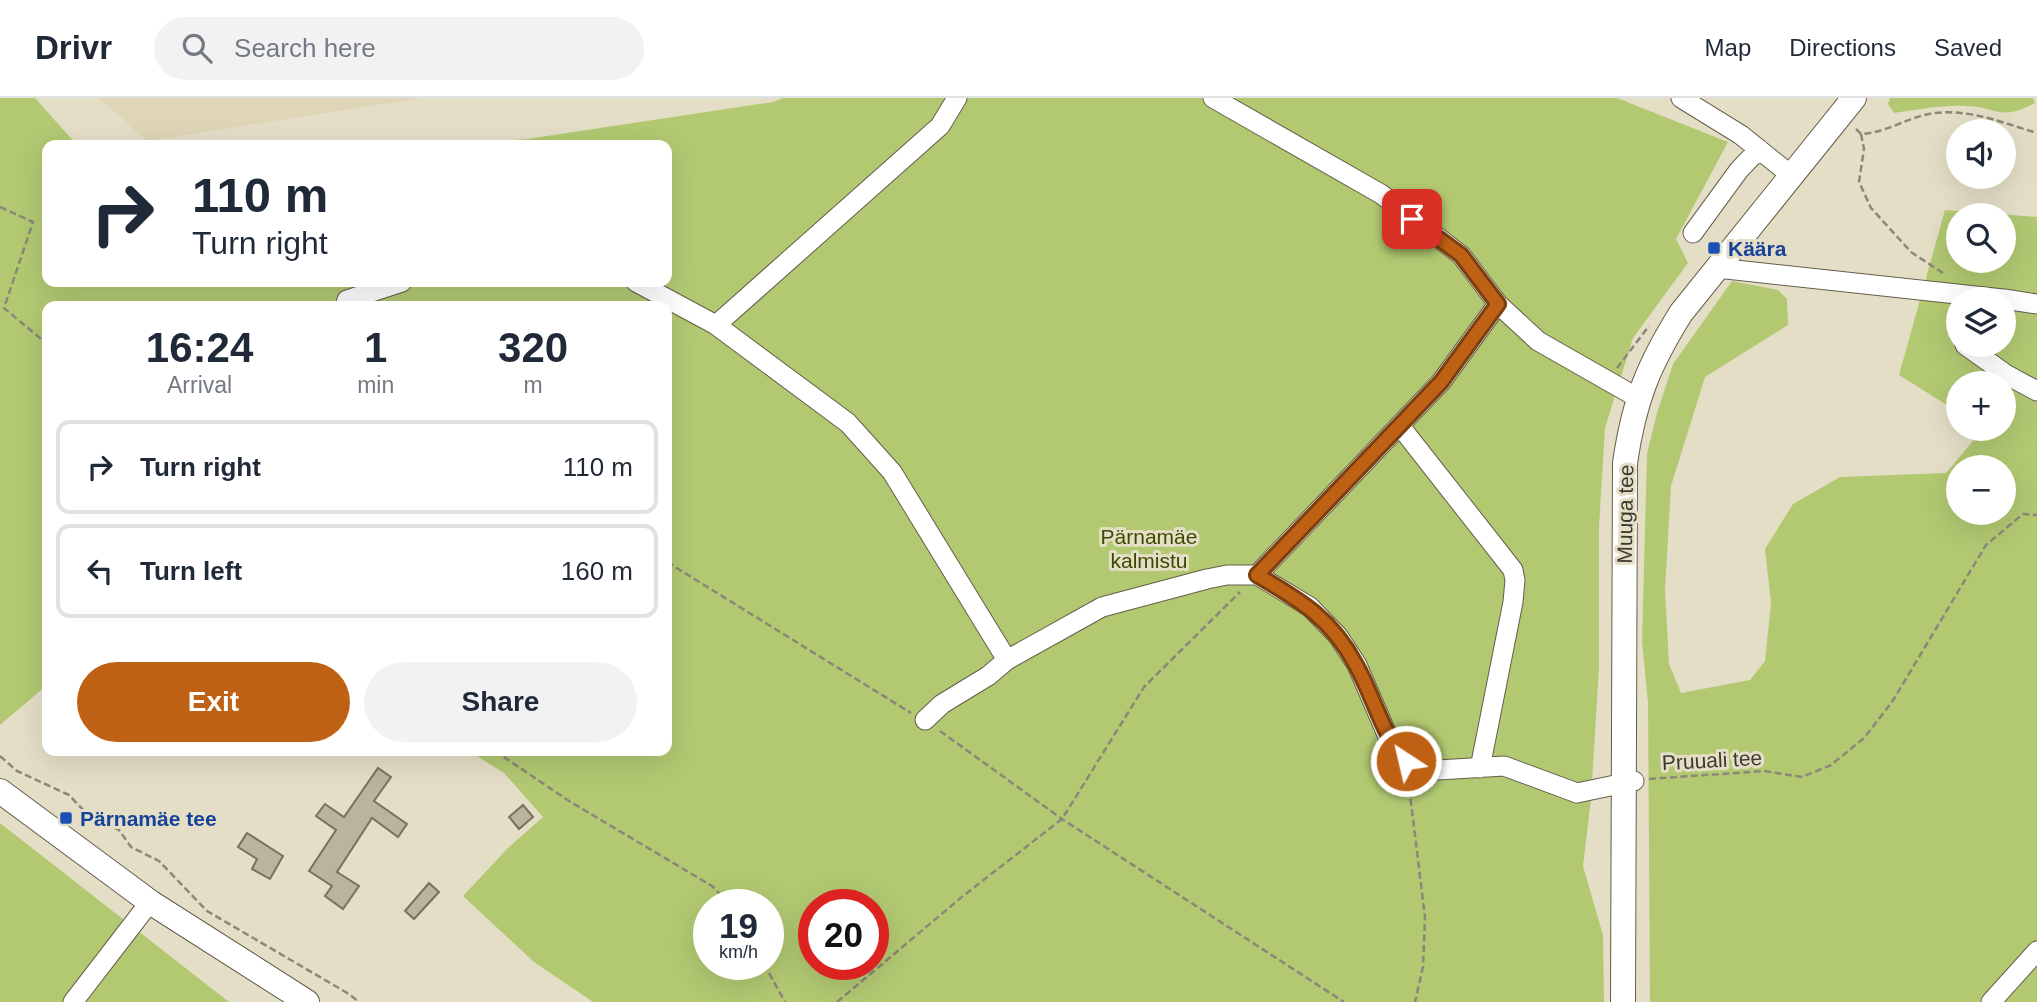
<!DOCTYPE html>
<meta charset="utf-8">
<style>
:root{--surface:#fff;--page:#f2f2f3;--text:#1f2937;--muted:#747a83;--line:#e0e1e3;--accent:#bf6115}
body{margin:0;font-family:Helvetica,sans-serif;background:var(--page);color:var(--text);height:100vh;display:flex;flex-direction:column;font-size:26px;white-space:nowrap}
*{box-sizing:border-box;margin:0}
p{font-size:23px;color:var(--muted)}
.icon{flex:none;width:38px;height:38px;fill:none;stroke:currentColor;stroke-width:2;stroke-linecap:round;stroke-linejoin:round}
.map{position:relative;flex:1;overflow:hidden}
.drawer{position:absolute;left:42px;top:203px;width:630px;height:455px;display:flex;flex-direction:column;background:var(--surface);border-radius:14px;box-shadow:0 7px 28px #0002}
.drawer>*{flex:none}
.banner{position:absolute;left:42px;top:42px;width:630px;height:147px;border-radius:14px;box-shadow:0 7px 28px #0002;background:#fff;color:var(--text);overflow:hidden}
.controls{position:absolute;left:1946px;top:21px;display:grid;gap:14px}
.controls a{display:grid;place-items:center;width:70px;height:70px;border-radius:50%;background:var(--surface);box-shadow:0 7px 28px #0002;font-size:35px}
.speed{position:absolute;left:693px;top:791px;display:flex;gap:14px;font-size:35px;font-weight:700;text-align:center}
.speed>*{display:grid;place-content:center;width:91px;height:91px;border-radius:50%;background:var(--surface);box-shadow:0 7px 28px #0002;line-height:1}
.speed small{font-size:18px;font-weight:400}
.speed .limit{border:10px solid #d22;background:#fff;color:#111}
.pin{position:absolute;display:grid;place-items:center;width:60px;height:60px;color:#fff;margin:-30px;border-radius:14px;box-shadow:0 4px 10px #0006}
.me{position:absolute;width:77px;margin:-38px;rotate:325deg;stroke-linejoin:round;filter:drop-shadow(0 0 5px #0008)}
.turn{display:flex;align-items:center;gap:24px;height:147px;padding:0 35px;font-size:32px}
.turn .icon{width:91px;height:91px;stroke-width:2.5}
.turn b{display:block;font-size:49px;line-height:60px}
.eta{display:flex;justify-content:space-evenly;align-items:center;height:119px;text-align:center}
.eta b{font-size:42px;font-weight:600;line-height:49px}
.action{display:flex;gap:14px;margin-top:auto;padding:14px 35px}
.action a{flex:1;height:80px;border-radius:42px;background:var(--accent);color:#fff;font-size:28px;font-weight:600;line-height:80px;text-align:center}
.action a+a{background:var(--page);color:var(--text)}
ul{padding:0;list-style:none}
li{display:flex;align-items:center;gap:21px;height:94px;margin:0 14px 10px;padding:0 21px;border:4px solid var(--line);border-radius:14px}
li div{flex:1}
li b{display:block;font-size:26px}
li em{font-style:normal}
header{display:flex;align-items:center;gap:42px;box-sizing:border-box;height:98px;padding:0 35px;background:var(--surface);border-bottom:2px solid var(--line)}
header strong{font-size:33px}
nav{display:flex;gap:38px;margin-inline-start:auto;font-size:24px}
.search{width:490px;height:63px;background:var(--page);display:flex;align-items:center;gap:18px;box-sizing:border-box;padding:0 24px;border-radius:38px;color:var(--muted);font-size:26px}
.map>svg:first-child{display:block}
</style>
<header>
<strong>Drivr</strong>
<div class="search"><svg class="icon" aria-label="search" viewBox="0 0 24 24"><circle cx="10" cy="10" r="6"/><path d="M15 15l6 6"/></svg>Search here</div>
<nav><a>Map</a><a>Directions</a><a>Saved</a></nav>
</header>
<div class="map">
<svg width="2037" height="904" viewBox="0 0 2037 904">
<rect width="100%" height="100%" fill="#e5dec7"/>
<path fill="#dfd5b7" d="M99 0H422L147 43Z"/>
<path fill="#b2c972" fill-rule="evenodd" d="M0 0H35L77 47H47V184H667V47H454L527 41 773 4 783 0H1617L1728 44 1676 141 1688 165 1633 240 1605 330 1599 429V569L1591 701 1583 768 1603 837 1604 904H593L534 864 463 798 507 751 543 719 504 675 469 653H667V208H47V587L0 627ZM709 807H768V866H709ZM814 807H873V866H814Z
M1890 0H2033L2035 5C2000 24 1998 9 1966 8 1942 7 1917 12 1894 15L1888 6Z
M1945 112 2037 119V904H1650L1648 605 1642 543 1647 356 1657 315 1673 266 1732 183 1778 192 1787 201 1788 227 1705 279 1671 388 1665 492 1669 566 1681 595 1750 582 1765 563 1771 505 1765 451 1793 406 1840 379 1946 375 1983 331H2004V285H1958V314L1899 277ZM1958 117H2004V163H1958ZM1958 201H2004V247H1958ZM1958 369H2004V415H1958Z
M0 725 229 904H0Z"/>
<path fill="#bbb49d" stroke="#78715c" stroke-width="2" d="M378 670 391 679 374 703 407 726 398 739 372 720 337 774 359 788 343 811 325 798 332 788 309 773 336 732 316 718 325 706 344 719Z
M523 707 533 719 519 731 509 719Z
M247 735 283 758 270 781 252 771 257 761 238 749Z
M429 785 439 794 414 821 405 813Z"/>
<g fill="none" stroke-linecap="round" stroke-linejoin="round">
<defs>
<path id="minor" d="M1213 0 1381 96 1461 157 1498 206
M1681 0 1741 37 1792 78
M1693 135 1739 72 1759 51
M1717 170 2003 201
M636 184 716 227 848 325 892 374 1007 562
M2004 201 2037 206
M345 208 347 202 402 184
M716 227 940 28 957 0
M1965 247 2007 277 2037 293
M1400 328 1513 472 1515 482 1513 504 1480 670
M1257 477 1441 284 1498 206 1538 243 1638 300
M925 622 942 606 988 578 1007 562 1102 509 1207 481 1227 477H1257L1310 509 1338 538 1357 567 1392 648 1406 663 1438 672 1504 668 1577 695 1634 683
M73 904 150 804
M1991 904 2037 853"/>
<path id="major" d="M0 693 150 804 307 904
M1623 904 1625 365C1634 303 1648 268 1681 215L1854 0"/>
</defs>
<use href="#minor" stroke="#645e4a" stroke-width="21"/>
<use href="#major" stroke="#645e4a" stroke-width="26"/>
<path stroke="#8c8778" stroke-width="2.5" stroke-dasharray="7 3.5" stroke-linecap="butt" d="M1856 31 1861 36C1887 35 1909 18 1935 15 1971 11 2003 25 2037 35
M1861 36 1864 51 1859 84 1871 110 1911 154 1946 177
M0 109 33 124 4 210 47 246
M1617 270 1649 228
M667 464 911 615
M940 633 1062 721 1344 904
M495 653 569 703 712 788 731 807
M0 658 17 673 69 697 88 717 119 732 131 749 159 763 207 813 349 896 359 904
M1408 680 1425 819 1423 869 1415 904
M1649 681 1764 673 1802 679 1831 667 1864 640 1892 604 1986 447 2023 416 2037 417
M764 866 785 904
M837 904 963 798 1062 721 1144 589 1240 494"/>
<use href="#minor" stroke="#fff" stroke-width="19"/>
<use href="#major" stroke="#fff" stroke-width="24"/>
</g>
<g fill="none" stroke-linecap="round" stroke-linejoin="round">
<defs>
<path id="route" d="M1406 663C1382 636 1374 599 1356 567 1331 520 1301 503 1257 477L1441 284 1498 206 1461 157 1412 121"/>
</defs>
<use href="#route" stroke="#7c3f0e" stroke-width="18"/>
<use href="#route" stroke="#bf6115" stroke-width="12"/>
</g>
<g fill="#1a4fb4" stroke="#e5dec7" stroke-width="2.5">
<rect x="1707" y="143" width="14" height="14" rx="3.5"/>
<rect x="59" y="713" width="14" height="14" rx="3.5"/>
</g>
<g text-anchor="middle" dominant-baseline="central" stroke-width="6" stroke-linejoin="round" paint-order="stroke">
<g font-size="21" font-weight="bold" fill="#164399" stroke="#e5dec7" text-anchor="start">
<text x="1728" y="150">Käära</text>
<text x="80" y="720">Pärnamäe tee</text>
</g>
<g font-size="21" fill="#3c3930" stroke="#e5dec7">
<text transform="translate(1625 416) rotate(-89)">Muuga tee</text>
<text transform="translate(1712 662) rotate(-3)">Pruuali tee</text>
</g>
<g font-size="21" fill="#3c4a00" stroke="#e5dec7">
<text x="1149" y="438">Pärnamäe<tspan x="1149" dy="24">kalmistu</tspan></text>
</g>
</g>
</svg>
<div class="controls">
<a><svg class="icon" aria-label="sound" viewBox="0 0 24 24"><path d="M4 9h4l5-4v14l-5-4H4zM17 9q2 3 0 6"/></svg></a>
<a><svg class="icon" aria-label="search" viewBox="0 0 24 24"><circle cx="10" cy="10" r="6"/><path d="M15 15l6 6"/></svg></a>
<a><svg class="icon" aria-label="layers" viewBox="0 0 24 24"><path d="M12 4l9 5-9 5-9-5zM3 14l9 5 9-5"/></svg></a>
<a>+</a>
<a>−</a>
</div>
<div class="speed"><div>19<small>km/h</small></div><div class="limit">20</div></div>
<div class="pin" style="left:1412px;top:121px;background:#d93025"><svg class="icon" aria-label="arrive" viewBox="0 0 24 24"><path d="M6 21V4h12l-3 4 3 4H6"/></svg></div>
<svg class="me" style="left:1406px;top:663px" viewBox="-20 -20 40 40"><circle r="17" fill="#bf6115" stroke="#fff" stroke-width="3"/><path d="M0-11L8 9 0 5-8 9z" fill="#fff"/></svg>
<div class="banner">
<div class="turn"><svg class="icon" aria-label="right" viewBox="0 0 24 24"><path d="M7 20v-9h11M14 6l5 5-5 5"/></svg><div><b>110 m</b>Turn right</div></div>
</div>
<section class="drawer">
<div class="eta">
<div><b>16:24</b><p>Arrival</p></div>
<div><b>1</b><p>min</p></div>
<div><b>320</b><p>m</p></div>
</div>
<ul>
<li><svg class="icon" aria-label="right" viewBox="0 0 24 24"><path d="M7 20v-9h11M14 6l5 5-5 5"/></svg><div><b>Turn right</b></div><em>110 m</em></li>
<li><svg class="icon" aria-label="left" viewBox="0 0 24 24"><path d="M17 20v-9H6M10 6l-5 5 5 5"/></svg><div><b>Turn left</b></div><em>160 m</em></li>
</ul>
<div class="action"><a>Exit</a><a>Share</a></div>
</section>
</div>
